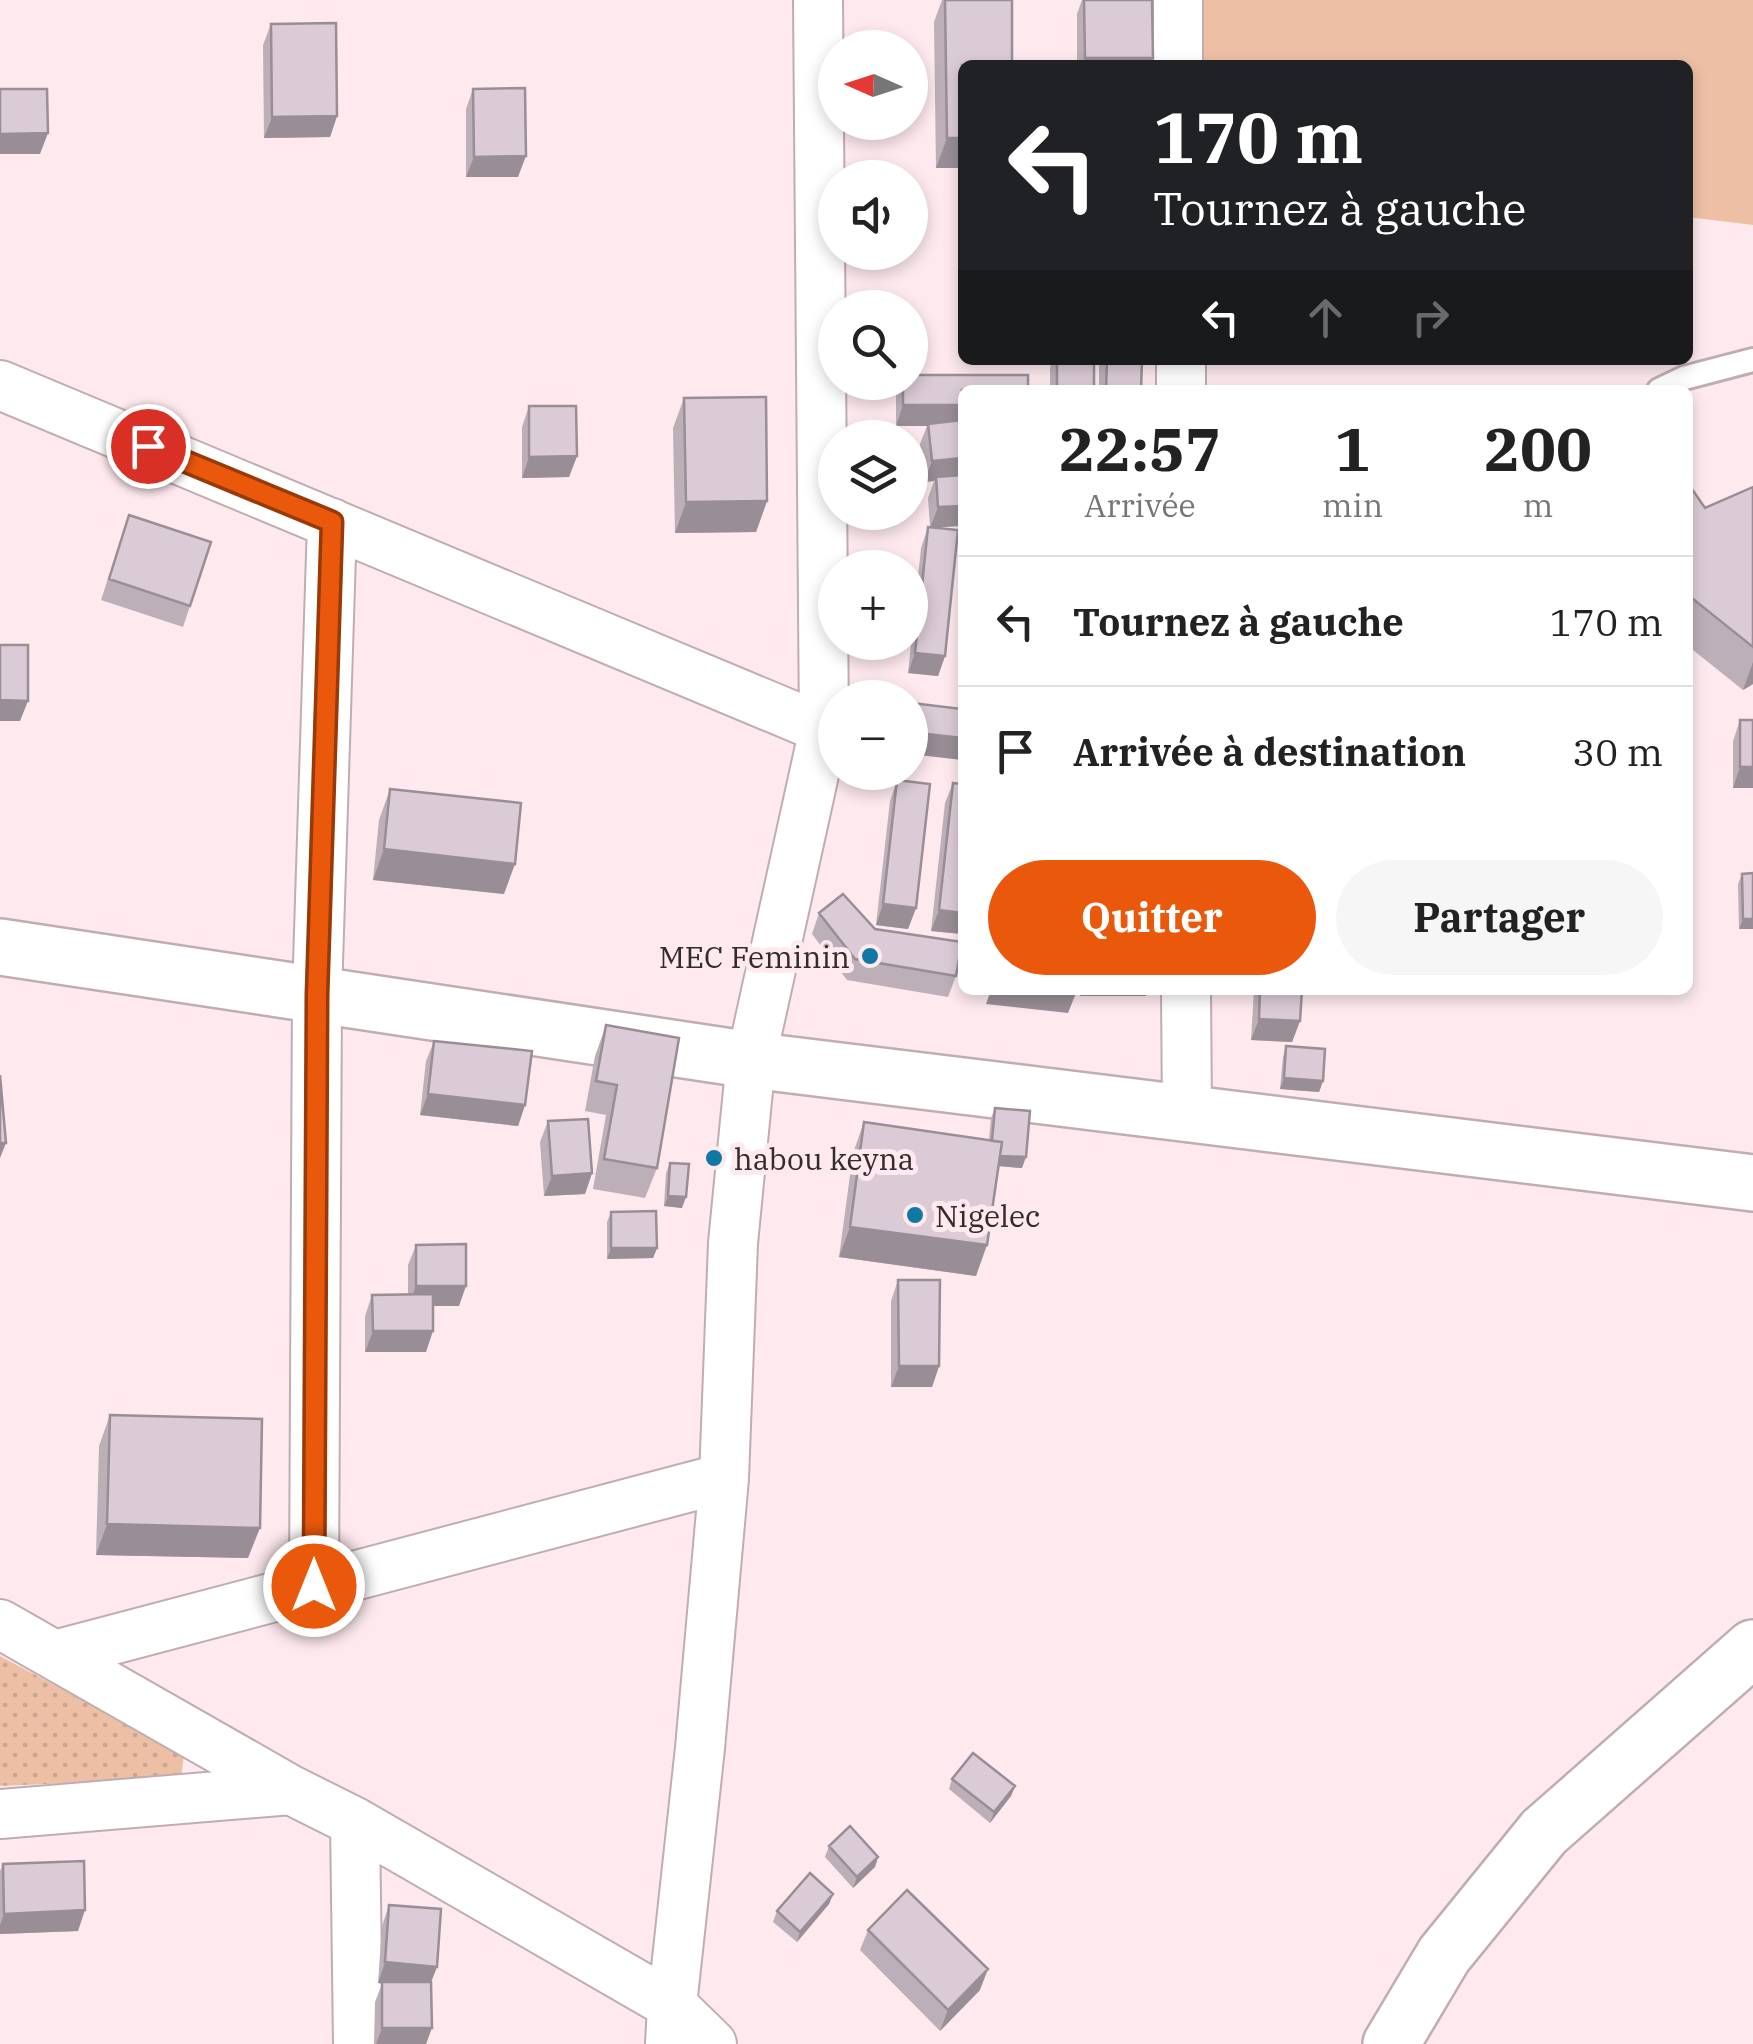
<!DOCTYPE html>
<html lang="fr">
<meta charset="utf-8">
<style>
:root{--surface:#fff;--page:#f6f6f6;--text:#222;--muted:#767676;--line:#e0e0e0;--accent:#ea580c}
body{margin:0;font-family:"IBM Plex Serif",serif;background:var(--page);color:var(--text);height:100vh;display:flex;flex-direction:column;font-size:38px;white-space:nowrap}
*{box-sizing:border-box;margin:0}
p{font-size:32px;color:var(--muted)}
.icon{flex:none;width:55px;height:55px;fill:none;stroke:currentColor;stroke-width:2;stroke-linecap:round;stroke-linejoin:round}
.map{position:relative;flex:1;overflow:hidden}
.sheet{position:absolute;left:958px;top:385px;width:735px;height:610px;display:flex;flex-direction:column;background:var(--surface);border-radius:15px;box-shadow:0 5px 15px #0003}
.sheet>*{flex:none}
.top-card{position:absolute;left:958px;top:60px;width:735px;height:305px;border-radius:15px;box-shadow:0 5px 15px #0003;background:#202124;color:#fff;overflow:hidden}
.needle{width:65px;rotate:273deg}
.buttons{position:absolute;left:818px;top:30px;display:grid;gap:20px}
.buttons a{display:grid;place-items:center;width:110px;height:110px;border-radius:50%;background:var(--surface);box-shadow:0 5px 15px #0003;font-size:50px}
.pin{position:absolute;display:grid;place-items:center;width:85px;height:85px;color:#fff;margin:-42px;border:5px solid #fff;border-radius:50%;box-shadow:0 2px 10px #0007}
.me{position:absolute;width:110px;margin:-55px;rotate:0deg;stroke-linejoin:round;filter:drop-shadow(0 0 8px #0008)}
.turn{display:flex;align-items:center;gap:35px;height:210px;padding:0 30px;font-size:45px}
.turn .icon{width:130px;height:130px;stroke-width:2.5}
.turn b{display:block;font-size:70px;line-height:85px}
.lanes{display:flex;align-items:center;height:95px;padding:0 30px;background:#0003;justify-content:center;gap:50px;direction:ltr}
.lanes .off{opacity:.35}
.eta{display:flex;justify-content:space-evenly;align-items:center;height:170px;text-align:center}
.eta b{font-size:60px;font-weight:800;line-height:70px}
.action{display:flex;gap:20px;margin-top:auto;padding:20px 30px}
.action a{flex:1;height:115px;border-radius:60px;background:var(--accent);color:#fff;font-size:40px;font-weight:800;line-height:115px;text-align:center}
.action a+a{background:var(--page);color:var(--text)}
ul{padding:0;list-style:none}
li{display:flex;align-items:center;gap:30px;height:130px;padding:0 30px;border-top:2px solid var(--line)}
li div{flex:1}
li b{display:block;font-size:38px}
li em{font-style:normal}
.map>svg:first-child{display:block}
</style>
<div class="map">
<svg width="1753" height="2044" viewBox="0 0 1753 2044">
<defs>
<pattern id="park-dots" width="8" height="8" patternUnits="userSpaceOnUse" patternTransform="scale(2.5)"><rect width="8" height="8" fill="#edc0a6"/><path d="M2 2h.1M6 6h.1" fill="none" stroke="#cca58f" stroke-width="1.8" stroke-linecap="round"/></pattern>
</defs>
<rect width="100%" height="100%" fill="#fde9ee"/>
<path fill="#edc0a6" d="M1196 0H1753V225L1688 217V65H1195Z"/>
<path fill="url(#park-dots)" d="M0 1656 184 1754 181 1778 0 1786Z"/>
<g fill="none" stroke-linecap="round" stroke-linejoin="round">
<defs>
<path id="service" d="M1659 390 1684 378 1753 360"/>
<path id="minor" d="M1178 0V65
M1181 360V390
M0 385 824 729
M1186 990 1187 1113
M314 1586 317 995 332 523
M0 1624 291 1790 355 1822 672 2005 712 2044
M55 1655 724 1478
M0 1814 291 1790
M355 1822 358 2044
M670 2044 672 2005 700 1748 724 1478 733 1243 751 1060 824 729 818 0"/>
<path id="tertiary" d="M0 947 751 1060 1753 1183"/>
<path id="trunk" d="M1391 2044 1444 1955 1544 1832 1753 1648"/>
</defs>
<use href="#service" stroke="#c0adb1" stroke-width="28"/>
<use href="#minor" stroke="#c0adb1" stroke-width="52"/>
<use href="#tertiary" stroke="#c0adb1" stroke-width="60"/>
<use href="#trunk" stroke="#c0adb1" stroke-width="60"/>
<use href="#service" stroke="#fff" stroke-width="22"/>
<use href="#minor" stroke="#fff" stroke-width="48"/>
<use href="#tertiary" stroke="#fff" stroke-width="55"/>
<use href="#trunk" stroke="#fff" stroke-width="55"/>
</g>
<path fill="#bcafb8" d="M942 0H1012L962 168H936L934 22Z
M1082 0H1152L1150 65H1077V14Z
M271 24 337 116 330 137 264 138 263 45Z
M473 89 518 177H466V109Z
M1052 360H1094V390H1050V368Z
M1101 360H1142L1141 390H1099V365Z
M1028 375 934 528 945 656 938 676 908 673 921 548 928 527H930L928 498 934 481 924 482 920 444 927 426H896V396L901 382Z
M684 398 767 501 756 532 675 533 673 428Z
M529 406 577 456 569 477 522 478V427Z
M1753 487V684L1743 690 1688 646V491L1705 508Z
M129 515 190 606 183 627 101 600Z
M1740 720 1753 788H1733V741Z
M897 780 916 908 908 929 876 925 890 801Z
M953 783 962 934 931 931 945 803Z
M390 789 504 894 373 880 379 820Z
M1753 873V929H1739L1738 884 1742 874Z
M819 913 875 929 956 976 948 997 847 980 812 934Z
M1254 990H1302L1300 1021 1292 1042 1251 1040Z
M606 1025 657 1168 645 1198 593 1189 606 1115 585 1111 595 1056Z
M434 1041 525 1105 518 1126 420 1115 426 1061Z
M1286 1046 1323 1081 1319 1092 1280 1089 1283 1057Z
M995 1108 1022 1168 998 1166 976 1276 839 1257 853 1153 864 1122 989 1140 991 1118Z
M548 1121 592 1173 585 1194 544 1196 540 1142Z
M670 1163 682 1208 664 1206 666 1173Z
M611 1212 657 1248 653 1258 607 1259V1222Z
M416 1245 459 1306H433L426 1352H365V1316L372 1295 408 1294V1265Z
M898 1280 939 1366 932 1387H891V1301Z
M110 1415 248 1558 96 1555 99 1446Z
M952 1779 1015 1786 1011 1796 990 1823 949 1789Z
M829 1846 878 1857 875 1867 853 1888 825 1857Z
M3 1864 78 1931 0 1934V1871Z
M833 1894 829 1904 797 1942 773 1922 777 1911Z
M389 1905 437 1967 431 1982 426 2044H374L375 2002 382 1984 378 1983 382 1926Z
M868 1930 980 1990 940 2031 860 1950Z"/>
<path fill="#998e96" d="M1085 58H1153L1150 65H1082Z
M337 116 330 137 264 138 272 117Z
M48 133 40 154H0V134Z
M947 138H962V168H936Z
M526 156 518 177H466L474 157Z
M903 405H962V426H896Z
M577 456 569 477 522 478 529 457Z
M962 458V478L936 477 934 481 924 482 932 461Z
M767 501 756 532 675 533 686 502Z
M962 506V526L930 528 938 507Z
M915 653 945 656 938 676 908 673Z
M1753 662V684L1743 690Z
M0 700 28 701 20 721H0Z
M910 732 962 738V760L910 754Z
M1740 767H1753V788H1733Z
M384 849 515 864 504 894 373 880Z
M883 904 916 908 908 929 876 925Z
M939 910 962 913V934L931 931Z
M1743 919H1753V929H1739Z
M991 990H1054L1076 993 1068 1013 986 1004Z
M1082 990H1148L1146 996H1080Z
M1259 1019 1300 1021 1292 1042 1251 1040Z
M1284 1078 1323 1081 1319 1092 1280 1089Z
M428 1094 525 1105 518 1126 420 1115Z
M0 1143H6L0 1158Z
M991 1155 1026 1157 1022 1168 987 1165Z
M592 1173 585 1194 544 1196 552 1176Z
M668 1196 686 1197 682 1208 664 1206Z
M850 1227 987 1245 976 1276 839 1257Z
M611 1248H657L653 1258 607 1259Z
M416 1286H466L459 1306H408Z
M373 1331H433L426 1352H365Z
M899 1366H939L932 1387H891Z
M107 1524 260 1528 248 1558 96 1555Z
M1015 1786 1011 1796 990 1823 994 1812Z
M878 1857 875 1867 853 1888 857 1877Z
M833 1894 829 1904 797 1942 800 1932Z
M85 1910 78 1931 0 1934V1925L4 1914Z
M385 1962 437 1967 429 1987 378 1983Z
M988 1969 980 1990 940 2031 948 2010Z
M382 2028H432L426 2044H376Z"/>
<path fill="#dbcbd6" stroke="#998e96" stroke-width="2.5" d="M945 0H1012V65H962V138H947Z
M1084 0H1152L1153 58H1085Z
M336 23 337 116 272 117 271 24Z
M525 88 526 156 474 157 473 89Z
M0 89H47L48 133 0 134Z
M1057 360H1094V390H1057Z
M1107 360H1142L1141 390H1106Z
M910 375H1028V390H962V405H903V382H910Z
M766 397 767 501 686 502 684 398Z
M529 406H576L577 456 529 457Z
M962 420V458L932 461 928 424Z
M962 475V506L938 507 936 477Z
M1753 487V647L1688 595V520L1691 516 1688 510V491L1692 489 1705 508Z
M129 515 211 542 190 606 109 579Z
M928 527 958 530 945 656 915 653Z
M0 645H28V701L0 700Z
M912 703 962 709V738L910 732Z
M1740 720H1753V767H1740Z
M897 780 930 784 916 908 883 904Z
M953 783 962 784V913L939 910Z
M390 789 521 803 515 864 384 849Z
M1753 873V919H1743L1742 874Z
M843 894 875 929 962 942 956 976 855 959 819 913Z
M1260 990H1302L1300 1021 1259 1019Z
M606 1025 679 1038 657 1168 604 1159 617 1085 596 1081Z
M434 1041 532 1051 525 1105 428 1094Z
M1286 1046 1325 1049 1323 1081 1284 1078Z
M0 1075 6 1143H0Z
M995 1108 1030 1111 1026 1157 1000 1156 1002 1142 992 1141Z
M588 1119 592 1173 552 1176 548 1121Z
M864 1122 1002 1142 987 1245 850 1227Z
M670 1163 689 1164 686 1197 668 1196Z
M656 1211 657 1248H611V1212Z
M466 1244V1286H416V1245Z
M898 1280H940L939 1366H899Z
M433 1294V1331H373L372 1295Z
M110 1415 262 1419 260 1528 107 1524Z
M973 1753 1015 1786 994 1812 952 1779Z
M850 1826 878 1857 857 1877 829 1846Z
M84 1861 85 1910 4 1914 3 1864Z
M810 1873 833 1894 800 1932 777 1911Z
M907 1890 988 1969 948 2010 868 1930Z
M389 1905 441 1909 437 1967 385 1962Z
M382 1982H431L432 2028H382Z"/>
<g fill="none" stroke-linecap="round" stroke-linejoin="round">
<defs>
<path id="route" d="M148 446 332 522 317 995 314 1586"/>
</defs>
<use href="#route" stroke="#983908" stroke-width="25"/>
<use href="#route" stroke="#ea580c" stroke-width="18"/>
</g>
<g fill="#1177a3" stroke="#fde9ee" stroke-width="4">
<circle cx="870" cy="956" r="10"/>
<circle cx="714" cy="1158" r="10"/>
<circle cx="915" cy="1215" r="10"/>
</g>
<g text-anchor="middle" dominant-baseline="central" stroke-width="10" stroke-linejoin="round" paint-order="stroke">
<g font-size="30" fill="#322a2c" stroke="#fde9ee" text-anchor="start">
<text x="850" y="956" text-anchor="end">MEC Feminin</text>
<text x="734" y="1158">habou keyna</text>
<text x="935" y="1215">Nigelec</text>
</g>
</g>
</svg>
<div class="buttons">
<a><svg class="needle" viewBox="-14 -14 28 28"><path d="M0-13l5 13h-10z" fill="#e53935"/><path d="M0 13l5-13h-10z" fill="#767676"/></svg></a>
<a><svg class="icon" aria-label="sound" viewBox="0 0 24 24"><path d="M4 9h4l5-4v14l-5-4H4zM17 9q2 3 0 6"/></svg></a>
<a><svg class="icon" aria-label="search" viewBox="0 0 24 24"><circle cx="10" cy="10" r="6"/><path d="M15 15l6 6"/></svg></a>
<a><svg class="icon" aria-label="layers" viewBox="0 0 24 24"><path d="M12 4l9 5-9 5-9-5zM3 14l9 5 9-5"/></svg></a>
<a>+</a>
<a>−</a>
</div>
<div class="pin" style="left:148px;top:446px;background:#d93025"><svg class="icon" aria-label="arrive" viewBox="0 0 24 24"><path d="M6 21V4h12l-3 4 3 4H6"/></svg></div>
<svg class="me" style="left:314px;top:1586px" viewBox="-20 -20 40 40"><circle r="17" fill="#ea580c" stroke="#fff" stroke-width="3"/><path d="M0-11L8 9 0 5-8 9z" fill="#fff"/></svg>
<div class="top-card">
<div class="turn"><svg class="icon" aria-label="left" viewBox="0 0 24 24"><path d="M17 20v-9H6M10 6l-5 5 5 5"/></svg><div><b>170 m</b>Tournez à gauche</div></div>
<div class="lanes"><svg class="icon" aria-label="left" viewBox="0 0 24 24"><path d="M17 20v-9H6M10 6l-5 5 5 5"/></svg><svg class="icon off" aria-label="ahead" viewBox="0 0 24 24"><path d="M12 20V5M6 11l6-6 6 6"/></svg><svg class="icon off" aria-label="right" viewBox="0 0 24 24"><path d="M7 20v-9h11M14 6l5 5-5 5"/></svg></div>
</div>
<section class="sheet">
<div class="eta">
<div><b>22:57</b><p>Arrivée</p></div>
<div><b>1</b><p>min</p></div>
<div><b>200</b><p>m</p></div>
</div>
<ul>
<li><svg class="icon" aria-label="left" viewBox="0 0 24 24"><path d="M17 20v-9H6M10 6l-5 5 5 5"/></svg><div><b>Tournez à gauche</b></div><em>170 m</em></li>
<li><svg class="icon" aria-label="arrive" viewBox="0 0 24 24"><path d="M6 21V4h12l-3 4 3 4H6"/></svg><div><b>Arrivée à destination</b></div><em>30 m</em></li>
</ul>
<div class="action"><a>Quitter</a><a>Partager</a></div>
</section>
</div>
